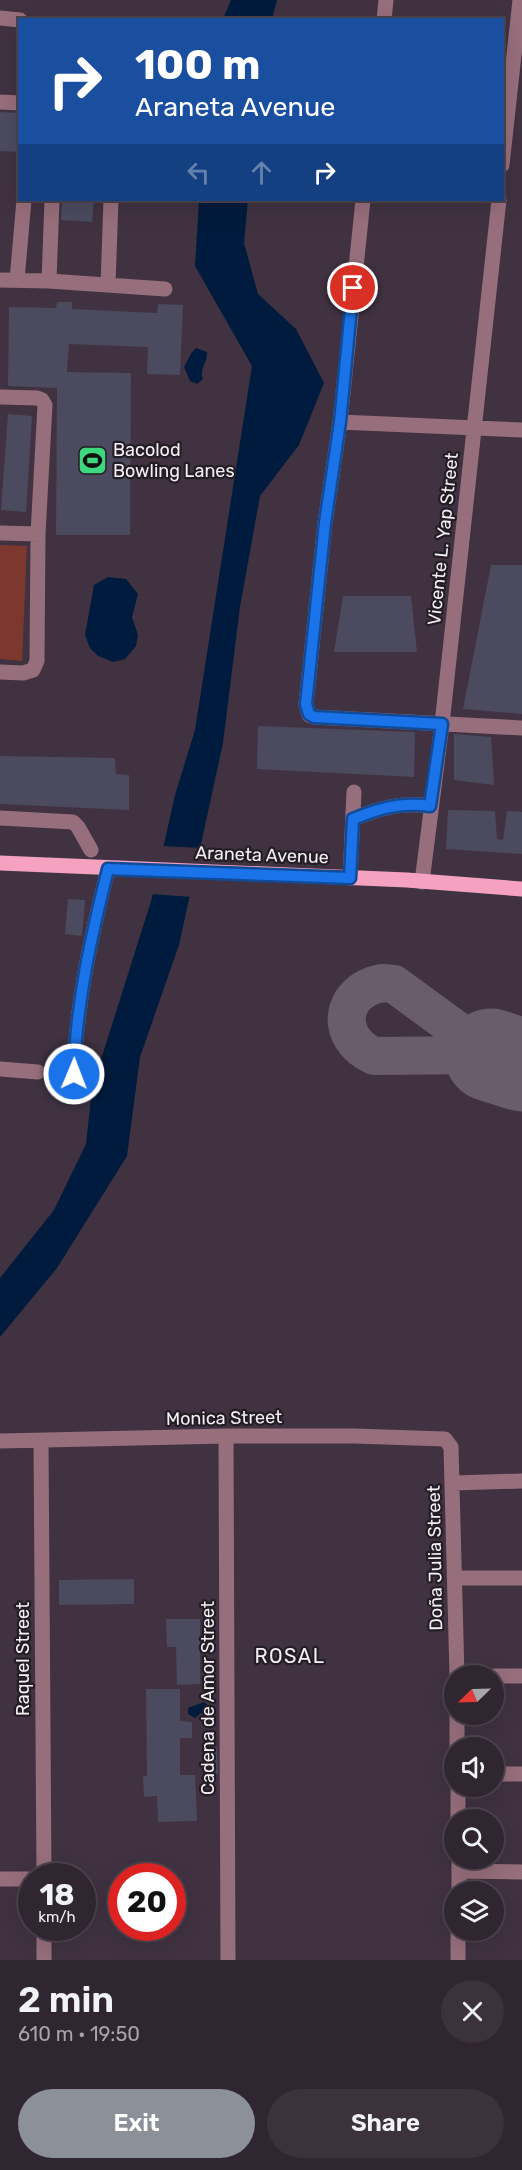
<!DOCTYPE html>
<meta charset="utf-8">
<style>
:root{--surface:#302631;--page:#3c323d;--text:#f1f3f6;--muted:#a8a5ab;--line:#4b434d;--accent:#8c9099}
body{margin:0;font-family:Rubik,sans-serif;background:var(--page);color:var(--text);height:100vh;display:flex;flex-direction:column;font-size:22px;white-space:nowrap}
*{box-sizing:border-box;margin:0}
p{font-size:20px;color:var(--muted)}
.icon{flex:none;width:33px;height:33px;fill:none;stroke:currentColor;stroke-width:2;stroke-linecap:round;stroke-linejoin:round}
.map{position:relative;height:1960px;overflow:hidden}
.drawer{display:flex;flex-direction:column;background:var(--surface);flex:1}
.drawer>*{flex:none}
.hud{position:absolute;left:18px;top:18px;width:486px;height:183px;border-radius:0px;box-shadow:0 6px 24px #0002,0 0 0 2px var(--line);background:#1a4fa0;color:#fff;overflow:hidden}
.needle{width:39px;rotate:247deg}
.controls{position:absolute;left:444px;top:1665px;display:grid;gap:12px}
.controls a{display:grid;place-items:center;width:60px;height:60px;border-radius:50%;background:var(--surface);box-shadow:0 6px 24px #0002,0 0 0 2px var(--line);font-size:30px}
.speed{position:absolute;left:18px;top:1863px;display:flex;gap:12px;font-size:30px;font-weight:700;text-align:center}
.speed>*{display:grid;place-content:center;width:78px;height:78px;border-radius:50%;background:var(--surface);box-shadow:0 6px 24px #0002,0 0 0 2px var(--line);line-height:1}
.speed small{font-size:15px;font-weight:400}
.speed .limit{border:9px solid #d22;background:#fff;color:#111}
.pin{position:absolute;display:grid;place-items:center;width:51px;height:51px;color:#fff;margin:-26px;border:3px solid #fff;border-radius:50%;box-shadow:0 2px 6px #0007}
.me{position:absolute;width:66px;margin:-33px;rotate:1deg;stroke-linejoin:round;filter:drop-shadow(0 0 4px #0008)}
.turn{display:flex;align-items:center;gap:21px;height:126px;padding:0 18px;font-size:27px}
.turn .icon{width:78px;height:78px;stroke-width:2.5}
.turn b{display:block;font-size:42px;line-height:51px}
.lanes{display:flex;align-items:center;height:57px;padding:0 18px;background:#0003;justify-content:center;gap:30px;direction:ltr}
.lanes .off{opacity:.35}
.round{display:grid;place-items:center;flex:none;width:63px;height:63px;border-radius:32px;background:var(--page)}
.head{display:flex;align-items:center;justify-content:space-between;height:102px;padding:0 18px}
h1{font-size:36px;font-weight:600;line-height:45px}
.primary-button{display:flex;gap:12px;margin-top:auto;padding:12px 18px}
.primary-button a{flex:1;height:69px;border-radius:36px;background:var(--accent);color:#fff;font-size:24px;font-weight:600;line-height:69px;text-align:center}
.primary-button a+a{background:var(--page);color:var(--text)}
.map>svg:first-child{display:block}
</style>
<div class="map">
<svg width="522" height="1960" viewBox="0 0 522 1960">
<rect width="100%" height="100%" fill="#403241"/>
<path fill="#7d382e" d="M0 545 27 546 22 661 0 659Z"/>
<path fill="#001b3d" d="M231 0H277L272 19H223Z
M199 200H248L244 243 258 294 296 329 324 383 299 445 260 496 240 607 223 743 179 945 140 1057 127 1156 57 1268 0 1337V1278L54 1210 86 1144 92 1088 152 898 175 795 195 730 252 366 195 266Z
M196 348 207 352C208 363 199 368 203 379L197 384 190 381 184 367 192 352Z
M108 577 126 579 138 594 132 617 138 635 136 646 125 659 113 662 98 656 90 648 85 635 94 585Z
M204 1702 211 1708 209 1715 201 1713 195 1718 188 1714V1708Z"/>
<path fill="#403241" d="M161 846 203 848 193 897 150 894Z"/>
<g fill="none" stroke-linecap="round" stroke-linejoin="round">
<path stroke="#6a5d6b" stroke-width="38" d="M382 983 394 984 491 1055 374 1056C334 1038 339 991 382 983Z"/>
<path stroke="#6a5d6b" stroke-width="93" d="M491 1055 522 1065"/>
</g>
<path fill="#4c4a5e" d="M0 112 20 113V152L0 151Z
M62 200H94L92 222 61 220Z
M57 302H72V309L157 313 158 304 183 305 180 375 147 374 148 347 69 344 67 372 131 373 130 535H56L57 388 8 386 9 307 56 308Z
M8 414 32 416 26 512 1 510Z
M491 565H522V714L463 709Z
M343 596H411L417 652H334Z
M258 726 415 732 414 777 257 769Z
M454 734 491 737 494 785 454 780Z
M0 756 115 758 116 774 129 775V810L0 804Z
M448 810 495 811 497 839 503 840 507 811 522 812V854L446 849Z
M68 899 85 900 82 936 65 934Z
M134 1579V1604L59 1605V1580Z
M166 1619H200V1684L177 1685 176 1647H167Z
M146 1689H180V1721L192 1722V1738H180V1775H195L197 1821 158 1822 157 1796 144 1797 143 1776H147Z
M210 1747H217L218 1774H210Z"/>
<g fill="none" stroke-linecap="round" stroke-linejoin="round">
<path stroke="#976e7c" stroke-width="15" d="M0 18 20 20
M384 20 386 0
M0 102 20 103
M502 165 520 0
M363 200 340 422 325 523 306 704 309 715 314 717 522 728
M0 280 49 281 165 289
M17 280 24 200
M49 281 52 200
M108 285 111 200
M0 397 37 398 42 400 45 405 38 534 37 661 33 670 23 673 0 672
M340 422 522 430
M0 533 38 534
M0 818 73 822 78 827 91 850
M353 819C380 808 401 802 430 806
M350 878 354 792
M422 882 442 724 499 200
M0 1069 38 1072
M74 1074C76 1004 91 937 108 869
M226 1436 228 1960
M0 1441 226 1436H354L445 1439 451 1447 457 1676
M41 1441 44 1876
M453 1483 522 1481
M456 1578H522
M494 1676H522
M457 1714V1748
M494 1774H522
M458 1786V1820
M459 1871 522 1872
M0 1879H32
M459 1892V1858
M44 1960V1928
M458 1960V1930"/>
<path stroke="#f5a2c0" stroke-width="15" d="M0 863 407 880 522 889"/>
</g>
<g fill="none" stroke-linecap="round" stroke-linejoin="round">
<defs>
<path id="route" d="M74 1074C76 1004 91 937 108 869L350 878 353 819C380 808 401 802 430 806L442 724 314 717 309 714 306 704 325 523 340 422 353 288"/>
</defs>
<use href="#route" stroke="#114b97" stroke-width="15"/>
<use href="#route" stroke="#1a73e8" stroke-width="10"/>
</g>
<defs>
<symbol id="stadium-square" viewBox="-11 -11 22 22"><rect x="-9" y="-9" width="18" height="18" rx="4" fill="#3fd77d" stroke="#231d24"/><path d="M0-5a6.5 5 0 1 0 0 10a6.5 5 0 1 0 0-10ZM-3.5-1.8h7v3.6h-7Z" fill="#111"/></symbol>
</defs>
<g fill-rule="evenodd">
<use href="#stadium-square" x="76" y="444" width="33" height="33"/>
</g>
<g text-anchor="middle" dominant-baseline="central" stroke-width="4.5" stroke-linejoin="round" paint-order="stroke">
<g font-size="18" fill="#f7eef8" stroke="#231d24" text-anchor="start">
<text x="113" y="450">Bacolod<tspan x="113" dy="21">Bowling Lanes</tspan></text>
</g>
<g font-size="18" fill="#f7eef8" stroke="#231d24">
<text transform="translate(443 539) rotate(-84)">Vicente L. Yap Street</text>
<text transform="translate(262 855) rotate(2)">Araneta Avenue</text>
<text transform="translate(224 1418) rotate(-1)">Monica Street</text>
<text transform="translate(435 1558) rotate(-91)">Doña Julia Street</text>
<text transform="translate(23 1659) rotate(-90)">Raquel Street</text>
<text transform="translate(208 1698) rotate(-90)">Cadena de Amor Street</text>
</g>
<g font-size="20" letter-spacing="1.5" fill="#f7eef8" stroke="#231d24">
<text x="290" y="1656">ROSAL</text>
</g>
</g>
</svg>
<div class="controls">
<a><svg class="needle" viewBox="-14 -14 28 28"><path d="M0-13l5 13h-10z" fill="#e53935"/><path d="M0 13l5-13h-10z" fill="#a8a5ab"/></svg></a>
<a><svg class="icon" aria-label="sound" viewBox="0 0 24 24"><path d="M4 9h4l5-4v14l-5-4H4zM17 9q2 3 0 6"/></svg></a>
<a><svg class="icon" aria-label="search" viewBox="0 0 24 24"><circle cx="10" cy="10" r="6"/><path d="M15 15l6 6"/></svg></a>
<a><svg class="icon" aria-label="layers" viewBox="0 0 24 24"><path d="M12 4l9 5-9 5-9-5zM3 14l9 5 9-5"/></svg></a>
</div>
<div class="speed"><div>18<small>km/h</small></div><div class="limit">20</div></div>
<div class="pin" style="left:353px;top:288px;background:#d93025"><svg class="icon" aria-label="arrive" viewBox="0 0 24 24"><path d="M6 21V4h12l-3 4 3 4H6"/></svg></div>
<svg class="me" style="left:74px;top:1074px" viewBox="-20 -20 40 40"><circle r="17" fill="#1a73e8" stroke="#fff" stroke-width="3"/><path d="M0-11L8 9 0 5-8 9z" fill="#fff"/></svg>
<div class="hud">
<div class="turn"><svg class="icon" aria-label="right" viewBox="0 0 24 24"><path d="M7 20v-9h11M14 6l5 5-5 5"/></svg><div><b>100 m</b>Araneta Avenue</div></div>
<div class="lanes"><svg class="icon off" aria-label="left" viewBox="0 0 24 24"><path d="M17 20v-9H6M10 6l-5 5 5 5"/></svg><svg class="icon off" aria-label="ahead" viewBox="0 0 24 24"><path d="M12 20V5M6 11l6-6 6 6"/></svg><svg class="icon" aria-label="right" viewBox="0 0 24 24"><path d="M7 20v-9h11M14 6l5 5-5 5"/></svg></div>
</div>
</div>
<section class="drawer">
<div class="head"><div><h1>2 min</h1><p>610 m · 19:50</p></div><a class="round"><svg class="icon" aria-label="close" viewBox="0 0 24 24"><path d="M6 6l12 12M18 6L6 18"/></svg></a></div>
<div class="primary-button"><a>Exit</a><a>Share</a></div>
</section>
